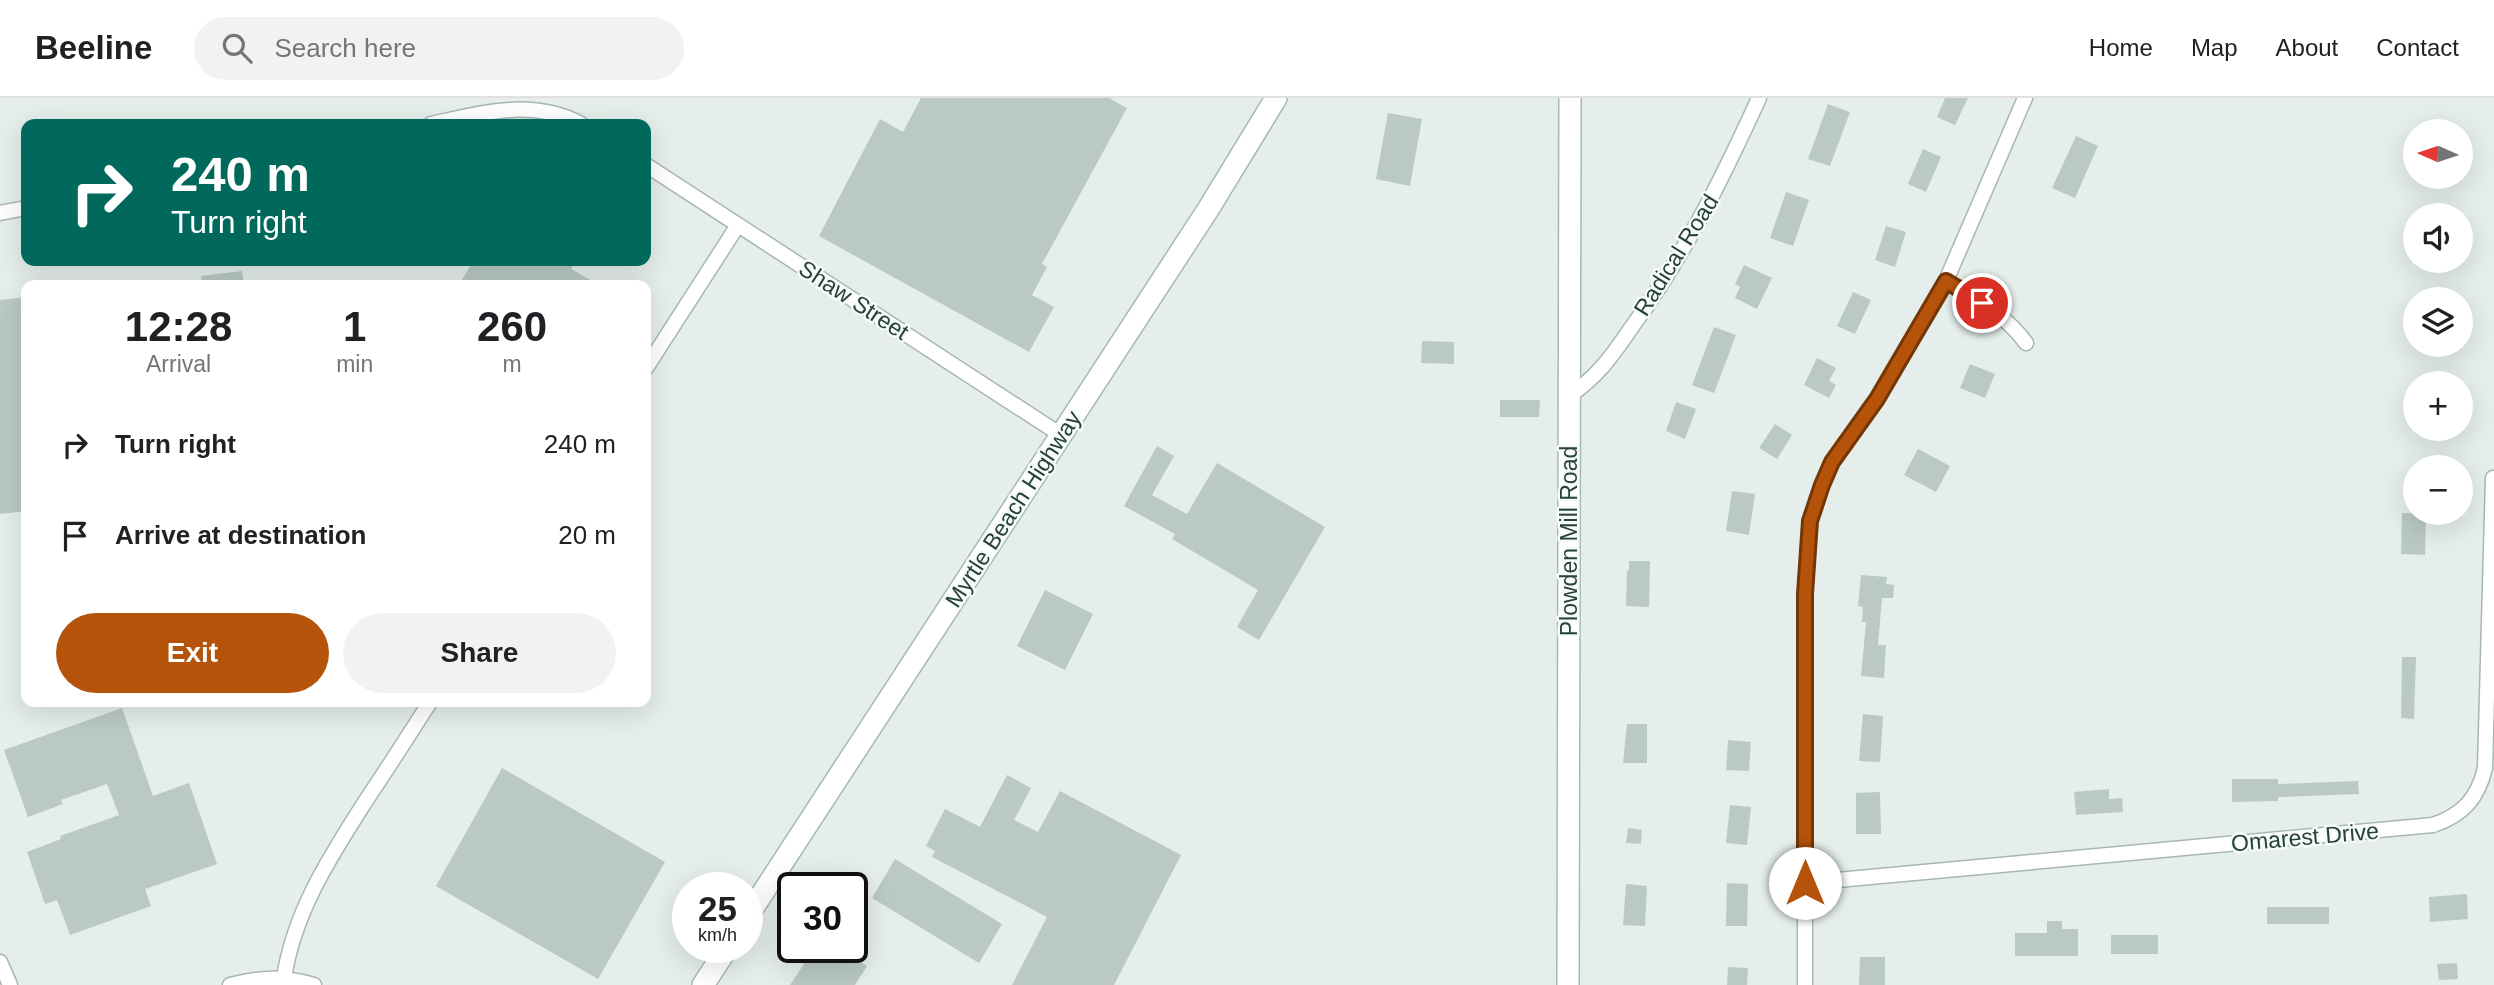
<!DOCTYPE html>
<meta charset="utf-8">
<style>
:root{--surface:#fff;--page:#f2f2f2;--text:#202124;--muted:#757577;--line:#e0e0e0;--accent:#b45309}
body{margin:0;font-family:Arial,sans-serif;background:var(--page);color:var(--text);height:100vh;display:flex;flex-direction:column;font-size:26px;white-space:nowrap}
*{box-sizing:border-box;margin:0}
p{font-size:23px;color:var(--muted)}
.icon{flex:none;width:38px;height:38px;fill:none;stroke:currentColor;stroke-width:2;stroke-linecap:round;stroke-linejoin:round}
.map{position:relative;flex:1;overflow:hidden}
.side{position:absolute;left:21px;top:182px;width:630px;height:427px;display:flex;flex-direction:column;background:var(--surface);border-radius:14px;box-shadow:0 7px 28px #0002}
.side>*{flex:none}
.guide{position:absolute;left:21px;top:21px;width:630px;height:147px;border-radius:14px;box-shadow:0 7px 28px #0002;background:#00695c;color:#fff;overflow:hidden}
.needle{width:46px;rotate:273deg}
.tools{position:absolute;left:2403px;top:21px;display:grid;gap:14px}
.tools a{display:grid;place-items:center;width:70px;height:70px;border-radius:50%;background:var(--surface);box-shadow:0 7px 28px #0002;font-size:35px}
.speed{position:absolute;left:672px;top:774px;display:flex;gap:14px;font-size:35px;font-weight:700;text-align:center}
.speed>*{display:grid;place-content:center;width:91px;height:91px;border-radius:50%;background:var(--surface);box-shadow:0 7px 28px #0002;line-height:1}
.speed small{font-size:18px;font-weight:400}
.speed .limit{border:4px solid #111;border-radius:10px;background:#fff;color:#111}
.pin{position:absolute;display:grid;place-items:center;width:60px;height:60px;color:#fff;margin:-30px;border:4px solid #fff;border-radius:50%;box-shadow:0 2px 7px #0007}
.me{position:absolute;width:77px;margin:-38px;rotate:0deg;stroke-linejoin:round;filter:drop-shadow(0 0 5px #0008)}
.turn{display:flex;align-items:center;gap:24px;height:147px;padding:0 35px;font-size:32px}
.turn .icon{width:91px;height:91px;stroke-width:2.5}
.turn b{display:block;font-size:49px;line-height:60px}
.eta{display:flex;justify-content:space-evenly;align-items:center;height:119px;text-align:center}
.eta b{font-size:42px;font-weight:700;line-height:49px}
.action{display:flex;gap:14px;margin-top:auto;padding:14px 35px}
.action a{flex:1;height:80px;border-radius:42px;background:var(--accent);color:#fff;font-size:28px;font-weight:700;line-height:80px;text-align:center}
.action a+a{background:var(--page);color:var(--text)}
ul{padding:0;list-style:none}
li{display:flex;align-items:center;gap:21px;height:91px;padding:0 35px}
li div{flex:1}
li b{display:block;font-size:26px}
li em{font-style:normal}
header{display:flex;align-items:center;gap:42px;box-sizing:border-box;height:98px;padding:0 35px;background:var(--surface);border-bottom:2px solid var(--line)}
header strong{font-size:33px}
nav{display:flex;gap:38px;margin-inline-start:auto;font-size:24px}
.search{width:490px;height:63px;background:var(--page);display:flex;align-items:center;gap:18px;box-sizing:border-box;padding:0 24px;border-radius:38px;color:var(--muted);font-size:26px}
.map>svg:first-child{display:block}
</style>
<header>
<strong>Beeline</strong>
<div class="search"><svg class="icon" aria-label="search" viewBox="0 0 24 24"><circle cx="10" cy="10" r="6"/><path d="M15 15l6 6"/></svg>Search here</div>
<nav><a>Home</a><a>Map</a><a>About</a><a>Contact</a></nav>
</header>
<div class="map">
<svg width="2494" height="887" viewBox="0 0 2494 887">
<rect width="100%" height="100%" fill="#e5eeea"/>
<path fill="#bac9c3" d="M921 0H1109L1127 10 1042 166 1047 169 1032 197 1054 209 1029 254 819 138 880 21 903 34Z
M1945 0H1968L1955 27 1937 19Z
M1828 6 1850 14 1830 68 1808 61Z
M1388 15 1422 21 1410 88 1376 81Z
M2076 38 2098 48 2075 100 2052 90Z
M1923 51 1941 59 1926 94 1908 86Z
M1786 94 1809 102 1793 148 1770 140Z
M1886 128 1906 134 1895 169 1875 162Z
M473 163H576L571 171 599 187H459Z
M1744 167 1772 180 1757 211 1735 200 1740 189 1735 186Z
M242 173 244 187H202L201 178Z
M1853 194 1871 202 1855 236 1837 228Z
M26 199V413L0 416V202Z
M1714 229 1736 237 1714 295 1692 287Z
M1422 243 1454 244V266L1421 265Z
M1817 260 1836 270 1829 283 1836 287 1829 300 1804 287Z
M1970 266 1995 276 1985 300 1960 290Z
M1500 302H1540L1539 319H1500Z
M1676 304 1696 311 1685 341 1666 333Z
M1775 326 1792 337 1777 361 1759 350Z
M1157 348 1174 358 1152 397 1187 416 1217 365 1325 429 1259 542 1237 529 1258 492 1172 441 1175 436 1124 408Z
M1918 351 1950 368 1936 394 1904 377Z
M1732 393 1755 396 1749 437 1726 433Z
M2402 415 2426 416 2425 457 2401 456Z
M1629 463H1650L1649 509 1626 508 1627 472 1629 473Z
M1861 477 1887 479 1886 486 1894 487 1893 500H1882L1878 547H1886L1884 580 1861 578 1866 524H1862L1863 509 1858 508Z
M1045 492 1093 516 1065 572 1017 548Z
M2402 559H2416L2414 621 2401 620Z
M122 610 153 698 189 685 217 766 145 791 151 808 70 837 57 802 45 806 27 754 61 741 60 738 119 717 107 686 61 702 63 706 28 719 4 652Z
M1863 616 1883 618 1880 664 1859 663Z
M1627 626H1647V665H1623Z
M1728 642 1751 644 1749 673 1726 672Z
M502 670 665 764 598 881 436 788Z
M1007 677 1031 690 1014 722 1038 734 1060 693 1181 757 1114 887H1012L1047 819 932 759 935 753 926 748 945 711 980 729Z
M2232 681H2278V686L2358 683 2359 696 2278 699V703L2232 704Z
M2109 691V701L2122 700 2123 714 2076 717 2074 694Z
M1880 694 1881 736H1856V695Z
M1730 707 1751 709 1747 747 1726 745Z
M1628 730 1642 732 1641 746 1626 745Z
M895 761 1002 826 979 865 872 800Z
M1727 785 1748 786 1747 828H1726Z
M1626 786 1647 788 1645 828 1623 827Z
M2467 796 2468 821 2430 824 2429 799Z
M2267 809H2329V826H2267Z
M2047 823H2062V831H2078V858H2015V835H2047Z
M2111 837H2158V856H2111Z
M815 849H837L867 868 855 887H790Z
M1860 859H1885V887H1859Z
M2457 865 2458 881 2439 882 2437 866Z
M1728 869 1748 870 1747 887H1727Z"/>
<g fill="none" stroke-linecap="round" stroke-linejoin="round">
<defs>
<path id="street" d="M431 26C483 15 531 0 581 26
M646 67 1061 337
M0 115 26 110
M1946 183C1975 201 2005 216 2026 245
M646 270 738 127
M1569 298C1600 277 1613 256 1634 226 1685 156 1723 79 1759 0
M1805 785 2433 727C2463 717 2478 700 2485 670L2493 380
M0 864 10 887
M284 880C294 814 330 759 365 704 387 671 409 637 430 604
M230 887C262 879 282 878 314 887
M1805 887V496L1810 423 1822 387 1832 364 1877 301 1942 192 2025 0"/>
<path id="secondary" d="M747 819 1209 110 1276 0
M703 887 728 849
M1568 887 1570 0"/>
</defs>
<use href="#street" stroke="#a7b7b2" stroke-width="17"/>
<use href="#secondary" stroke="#a3bab3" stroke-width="24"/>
<use href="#street" stroke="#fff" stroke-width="14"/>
<use href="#secondary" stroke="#fff" stroke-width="21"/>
</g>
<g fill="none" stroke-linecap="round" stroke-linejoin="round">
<defs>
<path id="route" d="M1805 785V496L1810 423 1822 387 1832 364 1877 301 1946 183 1982 205"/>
</defs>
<use href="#route" stroke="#753606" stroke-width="18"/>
<use href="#route" stroke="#b45309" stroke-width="12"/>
</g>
<g text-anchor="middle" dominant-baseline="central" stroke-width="5" stroke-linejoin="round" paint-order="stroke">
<g font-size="23" fill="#24413a" stroke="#f6faf8">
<text transform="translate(1676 157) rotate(-58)">Radical Road</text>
<text transform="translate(854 202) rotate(33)">Shaw Street</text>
<text transform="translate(1013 411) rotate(-57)">Myrtle Beach Highway</text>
<text transform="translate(1569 443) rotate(-90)">Plowden Mill Road</text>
<text transform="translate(2305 739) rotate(-5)">Omarest Drive</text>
</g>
</g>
</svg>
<div class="tools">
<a><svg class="needle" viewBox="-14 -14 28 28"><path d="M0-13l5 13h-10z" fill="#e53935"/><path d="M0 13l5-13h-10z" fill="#757577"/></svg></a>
<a><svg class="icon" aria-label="sound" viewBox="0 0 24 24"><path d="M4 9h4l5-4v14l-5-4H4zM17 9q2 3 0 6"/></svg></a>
<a><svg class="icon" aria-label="layers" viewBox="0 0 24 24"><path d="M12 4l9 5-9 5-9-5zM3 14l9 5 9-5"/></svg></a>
<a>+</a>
<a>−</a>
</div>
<div class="speed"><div>25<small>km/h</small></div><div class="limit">30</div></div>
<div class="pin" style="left:1982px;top:205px;background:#d93025"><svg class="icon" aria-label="arrive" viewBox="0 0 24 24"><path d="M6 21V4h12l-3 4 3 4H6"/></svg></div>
<svg class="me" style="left:1805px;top:785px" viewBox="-20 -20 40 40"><circle r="19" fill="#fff"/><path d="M0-13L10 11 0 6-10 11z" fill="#b45309"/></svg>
<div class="guide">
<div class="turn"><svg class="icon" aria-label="right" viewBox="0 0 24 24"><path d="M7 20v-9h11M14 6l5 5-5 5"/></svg><div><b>240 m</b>Turn right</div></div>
</div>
<section class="side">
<div class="eta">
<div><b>12:28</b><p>Arrival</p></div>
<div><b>1</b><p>min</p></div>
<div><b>260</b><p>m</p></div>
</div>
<ul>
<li><svg class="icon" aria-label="right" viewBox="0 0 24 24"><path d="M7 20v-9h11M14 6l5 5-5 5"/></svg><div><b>Turn right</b></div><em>240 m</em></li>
<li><svg class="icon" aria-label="arrive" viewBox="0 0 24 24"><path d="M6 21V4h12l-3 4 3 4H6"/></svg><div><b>Arrive at destination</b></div><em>20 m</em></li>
</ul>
<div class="action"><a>Exit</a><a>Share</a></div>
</section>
</div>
